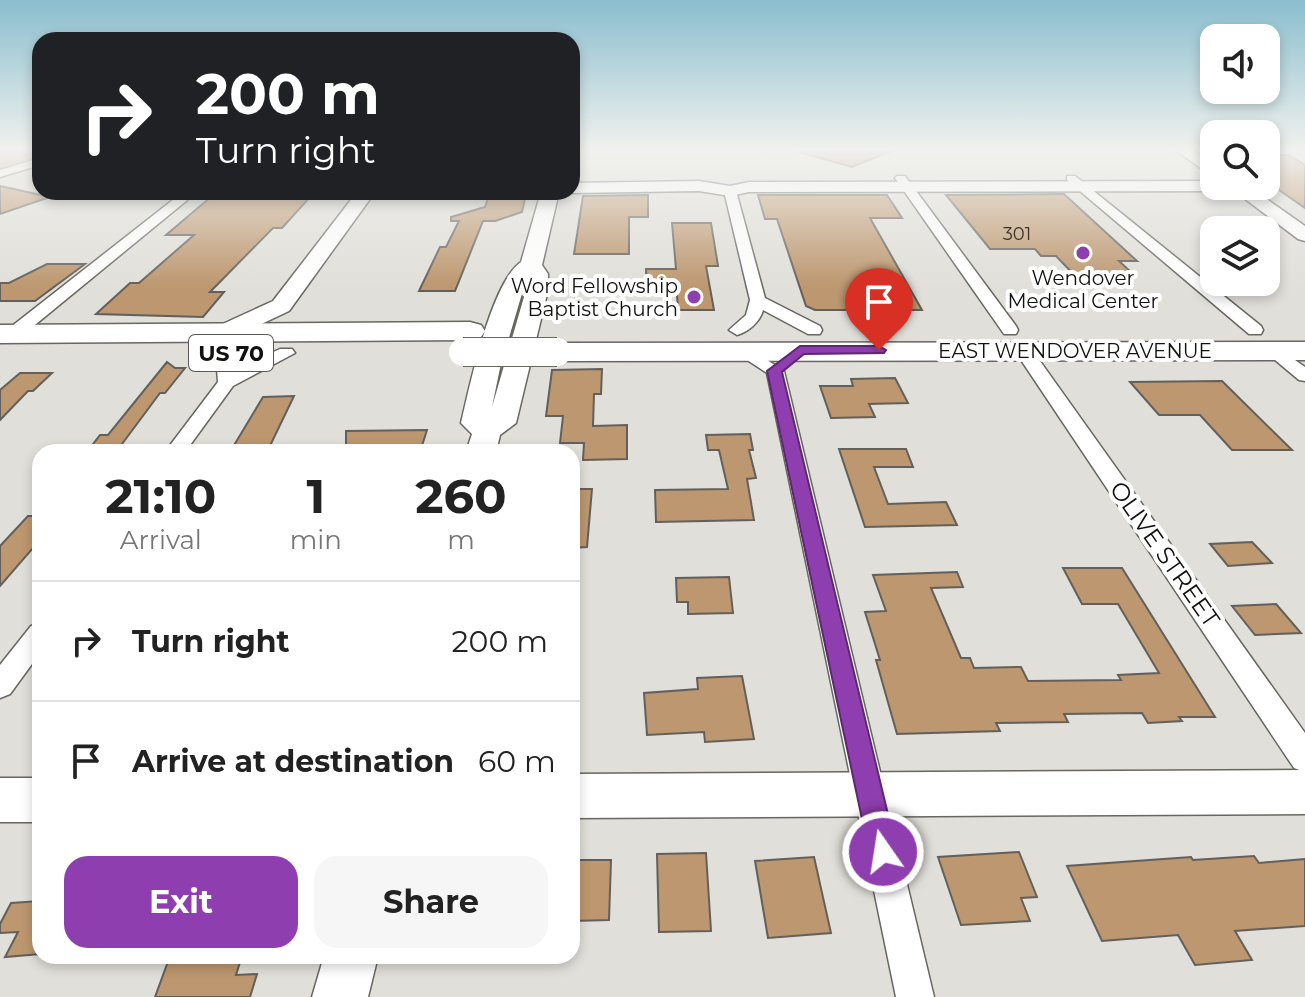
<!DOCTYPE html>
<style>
:root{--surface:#fff;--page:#f6f6f6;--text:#222;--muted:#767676;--line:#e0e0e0;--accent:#8e3eae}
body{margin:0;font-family:Montserrat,sans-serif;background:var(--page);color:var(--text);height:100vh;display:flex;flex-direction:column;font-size:30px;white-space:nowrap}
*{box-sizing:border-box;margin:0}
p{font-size:26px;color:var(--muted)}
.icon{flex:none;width:44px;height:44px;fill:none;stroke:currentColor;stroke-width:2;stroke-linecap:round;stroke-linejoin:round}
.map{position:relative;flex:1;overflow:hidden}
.panel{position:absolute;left:32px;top:444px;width:548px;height:520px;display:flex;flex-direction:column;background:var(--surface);border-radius:24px;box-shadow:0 4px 12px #0003}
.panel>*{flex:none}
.hud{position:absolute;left:32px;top:32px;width:548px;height:168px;border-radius:24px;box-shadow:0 4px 12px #0003;background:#202124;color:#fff;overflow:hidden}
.fabs{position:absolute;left:1200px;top:24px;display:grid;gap:16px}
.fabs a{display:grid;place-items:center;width:80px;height:80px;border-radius:16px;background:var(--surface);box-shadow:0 4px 12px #0003;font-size:40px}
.pin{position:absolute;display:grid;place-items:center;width:68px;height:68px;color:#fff;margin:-82px -34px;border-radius:50% 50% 50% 0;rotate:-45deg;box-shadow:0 0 8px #0007}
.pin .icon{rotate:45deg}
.me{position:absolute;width:88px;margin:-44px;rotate:347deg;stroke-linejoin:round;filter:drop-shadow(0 0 6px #0008)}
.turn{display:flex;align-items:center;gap:28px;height:168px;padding:0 32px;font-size:36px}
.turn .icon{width:104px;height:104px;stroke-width:2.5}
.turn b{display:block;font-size:56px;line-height:68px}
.eta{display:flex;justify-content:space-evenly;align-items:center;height:136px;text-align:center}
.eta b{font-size:48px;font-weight:700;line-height:56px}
.cta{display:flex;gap:16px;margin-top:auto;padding:16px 32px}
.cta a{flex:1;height:92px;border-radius:24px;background:var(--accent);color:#fff;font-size:32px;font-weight:700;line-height:92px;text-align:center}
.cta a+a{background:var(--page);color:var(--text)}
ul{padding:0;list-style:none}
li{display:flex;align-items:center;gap:24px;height:120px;padding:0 32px;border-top:2px solid var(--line)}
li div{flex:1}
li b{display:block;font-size:30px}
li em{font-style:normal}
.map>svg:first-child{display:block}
</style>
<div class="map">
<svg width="1305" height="997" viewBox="0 0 1305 997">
<rect width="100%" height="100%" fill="#e0dfd9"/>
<path fill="#c7a396" d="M0 148H40V161L0 174Z"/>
<path fill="#bd976f" stroke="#63605c" stroke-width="2" d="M800 148H899L852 167 799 152Z
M1266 155H1288L1305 165V208L1266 181Z
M0 186 50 197 0 214Z
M526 194 522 212 495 221H483L455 291H419L440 247H446L459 221H451V217L485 207 489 195Z
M1064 194 1137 261H1119L1132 273H1105L1113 280 1080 281 1056 256H1041L1035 249H990L946 195Z
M648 195V217H629V254H574L583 196Z
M758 195H887L902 218H870L922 310H815L806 306 777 219H765Z
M212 196H311L282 228H273L210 292H224L203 317 96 314 130 283H139L194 235H166Z
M672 223H711L718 266H706L714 310H678L677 295H647L646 269H676Z
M47 264H85L35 301H0V283H9Z
M167 362 175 368H185L165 393H160L116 452H87L100 435H108Z
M602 369 601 394H594L593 426 627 425V459L583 460 584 443H560L563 416H546L552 370Z
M20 373H52L33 391H28L0 420V390Z
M895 378 908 403 869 404 875 417 831 418 820 386H853L851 379Z
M1222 381 1292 450H1232L1200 415H1159L1130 382Z
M294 396 267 452H230L263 397Z
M427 430 420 452H388L391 445 346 446V431Z
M750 434 753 450H749L756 478 747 479 754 520 656 522 655 490 728 489 719 450H708L706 435Z
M839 449H906L913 467H874L888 504 946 502 957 525 865 527Z
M572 489H592L587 547 572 548Z
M28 516H40V540L0 586V546Z
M1252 542 1272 563 1228 566 1210 544Z
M1063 568H1122L1215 717H1179L1182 721 1148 723 1142 713 1064 714 1068 722 996 723 1000 731 897 734 876 660H880L865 612 886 611 873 575 957 572 963 587 931 588 961 658H970L974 668 1021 667 1028 681 1121 680 1118 675 1159 673 1118 604H1082Z
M729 577 733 613 688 614V602H677L676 578Z
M1276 604 1301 633 1255 635 1232 606Z
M742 676 754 739 705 742 704 732 647 735 644 693 698 689 697 678Z
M1019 852 1037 897 1021 898 1030 921 961 925 938 857Z
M706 853 711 931 659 932 657 854Z
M1254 856 1259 863 1305 859V926L1235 931 1252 960 1195 965 1178 935 1102 941 1067 866 1191 857 1193 860Z
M814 857 831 933 768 938 755 861Z
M572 860H611L609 920 572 921Z
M40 901V954L5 957 18 932 0 933V924L11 903Z
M170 956H242L236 975 257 974 250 997H155Z"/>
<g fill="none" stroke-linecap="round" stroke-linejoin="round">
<defs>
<path id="street" d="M40 158V165L0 177V170Z
M897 176H905L1016 326 1018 330 1016 334H1004L895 178Z
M1067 176H1075L1261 326 1263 330 1261 334H1249L1067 180Z
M730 187 736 191 765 298 820 326 822 330 820 334H808L763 310C760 322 748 332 737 335L729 330 746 315 750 300 724 191Z
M183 192H197L19 338H7L5 334 7 330Z
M744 345 784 371 934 997H896L767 373 738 354 735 350 738 346Z
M1024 346 1030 347 1305 733V772L1294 768 1015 351Z
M1275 346 1305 367V381L1299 380 1269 355 1266 351Z
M216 348 222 349 235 369 280 349H292L295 353 233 386 185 452H165L218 382 217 369 207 353Z
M40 623V653L10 694 0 698V665L31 626Z"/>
<path id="secondary" d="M1172 148H1189L1214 165V177Z
M699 181 730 186 749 182 1214 181V186H1223L1214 191 749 192 730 196 699 191 572 193 567 192H572V183Z
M1228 186H1248L1305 226V241L1298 239Z
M357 192H375L289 311 232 338H214L211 333 214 328 273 301Z
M541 192H559L542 265 548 274V290L516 423 500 435 496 452H466L472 434 461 423C470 385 491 283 521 262ZM526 280V290L492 407 500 368Z
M1305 770V814L572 818V774Z
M0 778H40V822H0Z
M324 956H378L368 997H312Z"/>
<path id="highway" d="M470 322 481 325 485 331 481 337 470 340 0 343V325Z
M1305 342V360L557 361 546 359 541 352 546 345 557 343Z"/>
</defs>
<use href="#street" stroke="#676661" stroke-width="3"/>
<use href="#secondary" stroke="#676661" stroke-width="3"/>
<use href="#highway" stroke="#676661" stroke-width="3"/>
<use href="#street" fill="#fff" fill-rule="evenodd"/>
<use href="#secondary" fill="#fff" fill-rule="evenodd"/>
<use href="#highway" fill="#fff" fill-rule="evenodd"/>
<defs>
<path id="highway-bridge" d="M463 352H557"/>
</defs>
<use href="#highway-bridge" stroke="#676661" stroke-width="30" stroke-linecap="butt"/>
<use href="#highway-bridge" stroke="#fff" stroke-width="28"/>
</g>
<linearGradient id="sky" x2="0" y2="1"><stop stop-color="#8abece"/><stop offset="0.52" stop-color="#f1f1ee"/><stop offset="1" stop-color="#f1f1ee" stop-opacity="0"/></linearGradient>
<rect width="1305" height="287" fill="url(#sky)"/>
<path fill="#8e3eae" stroke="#5c2871" stroke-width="2" d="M879 346 886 350 884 353 804 354 782 372 897 852 893 862 883 866 873 862 869 852 767 371 800 346Z"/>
<g fill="#8e3eae" stroke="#fff" stroke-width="3">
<circle cx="1083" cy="253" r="8"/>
<circle cx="694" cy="297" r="8"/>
</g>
<g text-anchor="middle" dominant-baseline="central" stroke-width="8" stroke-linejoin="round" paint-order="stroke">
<g font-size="18" fill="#3c3227">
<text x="1017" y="234">301</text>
</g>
<g font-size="20" fill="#11110f" stroke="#fff">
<text x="1083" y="278">Wendover<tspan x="1083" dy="23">Medical Center</tspan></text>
<text x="678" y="286" text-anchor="end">Word Fellowship<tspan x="678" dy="23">Baptist Church</tspan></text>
</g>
<g font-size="20" fill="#11110f" stroke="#fff">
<text x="1075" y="351">EAST WENDOVER AVENUE</text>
</g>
<rect fill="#fff" stroke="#585857" stroke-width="2" x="189" y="335" width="84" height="36" rx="6"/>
<g font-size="22" font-weight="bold" fill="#11110f">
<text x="231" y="353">US 70</text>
</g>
<g font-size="24" fill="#11110f" stroke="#fff">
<text transform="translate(1165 554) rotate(55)">OLIVE STREET</text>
</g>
</g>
</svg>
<div class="fabs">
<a><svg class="icon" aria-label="sound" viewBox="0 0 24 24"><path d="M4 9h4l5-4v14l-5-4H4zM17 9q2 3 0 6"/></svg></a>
<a><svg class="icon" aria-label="search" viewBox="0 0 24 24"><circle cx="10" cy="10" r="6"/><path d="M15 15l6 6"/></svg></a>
<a><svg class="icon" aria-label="layers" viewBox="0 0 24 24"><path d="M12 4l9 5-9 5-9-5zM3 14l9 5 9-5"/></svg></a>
</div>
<div class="pin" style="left:879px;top:350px;background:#d93025"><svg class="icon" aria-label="arrive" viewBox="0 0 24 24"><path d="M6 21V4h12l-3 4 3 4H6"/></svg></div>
<svg class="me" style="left:883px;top:852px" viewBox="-20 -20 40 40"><circle r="17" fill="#8e3eae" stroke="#fff" stroke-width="3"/><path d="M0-11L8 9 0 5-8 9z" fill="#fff"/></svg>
<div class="hud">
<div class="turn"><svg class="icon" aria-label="right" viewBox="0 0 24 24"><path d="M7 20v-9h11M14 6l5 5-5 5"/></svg><div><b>200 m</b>Turn right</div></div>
</div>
<section class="panel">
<div class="eta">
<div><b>21:10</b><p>Arrival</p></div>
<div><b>1</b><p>min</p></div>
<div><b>260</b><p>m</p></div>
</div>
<ul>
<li><svg class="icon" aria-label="right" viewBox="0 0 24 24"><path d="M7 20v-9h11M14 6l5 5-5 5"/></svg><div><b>Turn right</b></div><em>200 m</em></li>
<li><svg class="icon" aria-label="arrive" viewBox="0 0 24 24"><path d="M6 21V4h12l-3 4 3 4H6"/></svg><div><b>Arrive at destination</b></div><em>60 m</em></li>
</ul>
<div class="cta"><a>Exit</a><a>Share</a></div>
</section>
</div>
